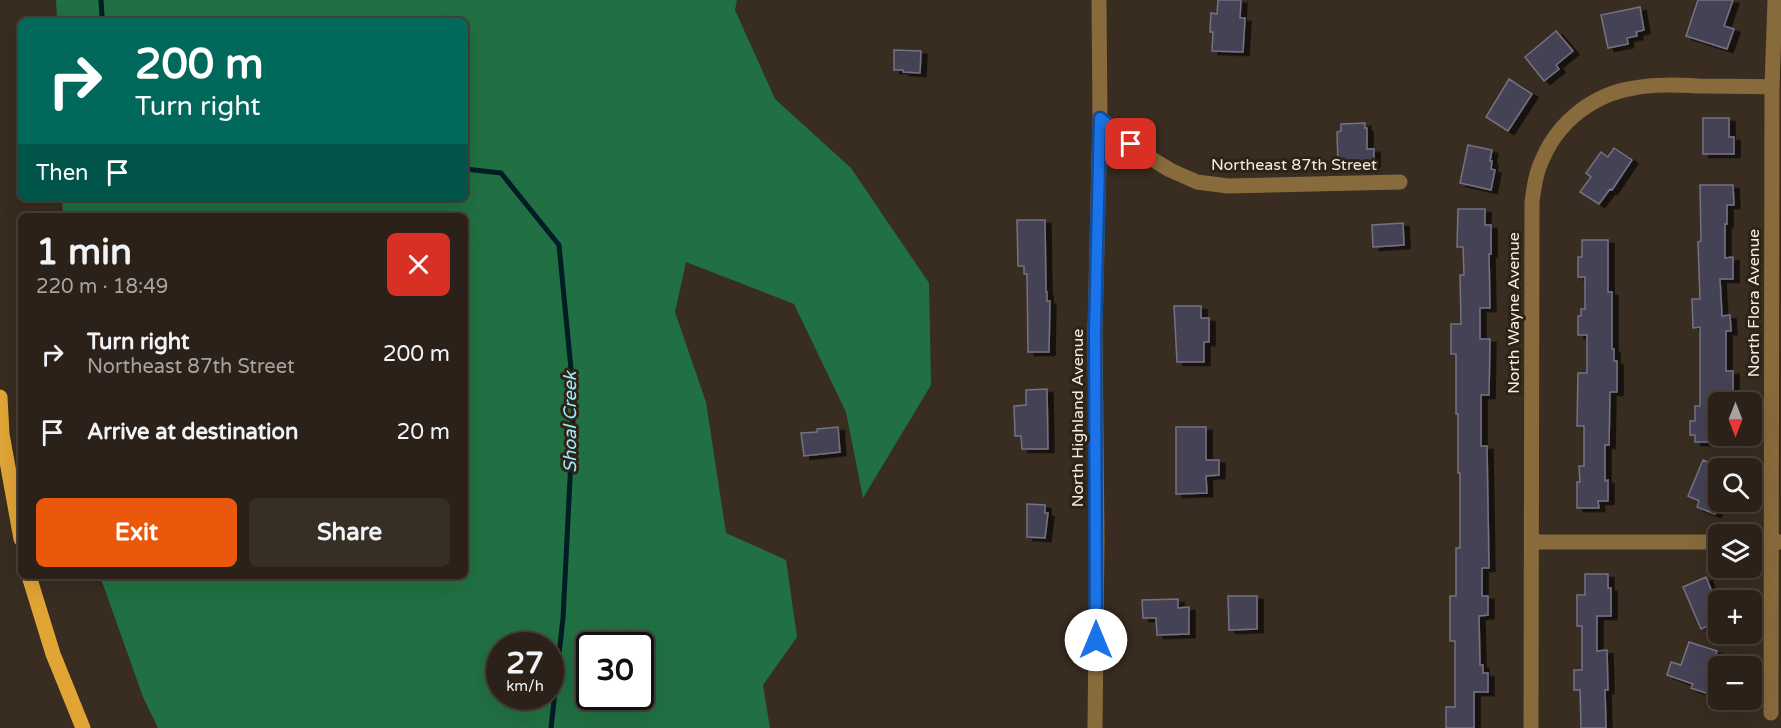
<!DOCTYPE html>
<meta charset="utf-8">
<style>
:root{--surface:#2b2118;--page:#372e25;--text:#f1f3f6;--muted:#a6a3a2;--line:#473e37;--accent:#ea580c}
body{margin:0;font-family:"Varela Round",sans-serif;background:var(--page);color:var(--text);height:100vh;display:flex;flex-direction:column;font-size:22px;white-space:nowrap}
*{box-sizing:border-box;margin:0}
p{font-size:20px;color:var(--muted)}
.icon{flex:none;width:33px;height:33px;fill:none;stroke:currentColor;stroke-width:2;stroke-linecap:round;stroke-linejoin:round}
.map{position:relative;flex:1;overflow:hidden}
.panel{position:absolute;left:18px;top:213px;width:450px;height:366px;display:flex;flex-direction:column;background:var(--surface);border-radius:9px;box-shadow:0 6px 24px #0002,0 0 0 2px var(--line)}
.panel>*{flex:none}
.top-card{position:absolute;left:18px;top:18px;width:450px;height:183px;border-radius:9px;box-shadow:0 6px 24px #0002,0 0 0 2px var(--line);background:#00695c;color:#fff;overflow:hidden}
.needle{width:39px;rotate:180deg}
.buttons{position:absolute;left:1708px;top:392px;display:grid;gap:12px}
.buttons a{display:grid;place-items:center;width:54px;height:54px;border-radius:9px;background:var(--surface);box-shadow:0 6px 24px #0002,0 0 0 2px var(--line);font-size:30px}
.speed{position:absolute;left:486px;top:632px;display:flex;gap:12px;font-size:30px;font-weight:700;text-align:center}
.speed>*{display:grid;place-content:center;width:78px;height:78px;border-radius:50%;background:var(--surface);box-shadow:0 6px 24px #0002,0 0 0 2px var(--line);line-height:1}
.speed small{font-size:15px;font-weight:400}
.speed .limit{border:3px solid #111;border-radius:9px;background:#fff;color:#111}
.pin{position:absolute;display:grid;place-items:center;width:51px;height:51px;color:#fff;margin:-26px;border-radius:12px;box-shadow:0 3px 9px #0006}
.me{position:absolute;width:66px;margin:-33px;rotate:0deg;stroke-linejoin:round;filter:drop-shadow(0 0 4px #0008)}
.turn{display:flex;align-items:center;gap:21px;height:126px;padding:0 18px;font-size:27px}
.turn .icon{width:78px;height:78px;stroke-width:2.5}
.turn b{display:block;font-size:42px;line-height:51px}
.then{display:flex;align-items:center;height:57px;padding:0 18px;background:#0003;gap:12px;font-size:22px}
.round{display:grid;place-items:center;flex:none;width:63px;height:63px;border-radius:9px;background:var(--page)}
.overview{display:flex;align-items:center;justify-content:space-between;height:102px;padding:0 18px}
h1{font-size:36px;font-weight:700;line-height:45px}
.primary-button{display:flex;gap:12px;margin-top:auto;padding:12px 18px}
.primary-button a{flex:1;height:69px;border-radius:9px;background:var(--accent);color:#fff;font-size:24px;font-weight:700;line-height:69px;text-align:center}
.primary-button a+a{background:var(--page);color:var(--text)}
ul{padding:0;list-style:none}
li{display:flex;align-items:center;gap:18px;height:78px;padding:0 18px}
li div{flex:1}
li b{display:block;font-size:22px}
li em{font-style:normal}
.map>svg:first-child{display:block}
</style>
<div class="map">
<svg width="1781" height="728" viewBox="0 0 1781 728">
<defs>
<filter id="shadow"><feDropShadow dx="6" dy="3.5" stdDeviation="0" flood-color="#0009"/></filter>
</defs>
<rect width="100%" height="100%" fill="#392c20"/>
<path fill="#217043" fill-rule="evenodd" d="M56 0H737L735 10 775 99 851 168 929 283 931 385 863 498 846 412 794 304 686 262 675 312 706 402 726 533 786 560 797 637 763 685 770 728H158L143 697 100 576H465V216H63L62 198H465V21H57ZM500 645H550V696H500ZM590 645H640V696H590Z"/>
<g fill="none" stroke-linecap="round" stroke-linejoin="round">
<path stroke="#001d25" stroke-width="5" d="M101 0 102 16 104 21
M465 169 501 173 559 245 574 400 563 618 551 728"/>
</g>
<path fill="#454354" stroke="#737284" stroke-width="1.5" filter="url(#shadow)" d="M1218 0H1241L1240 18H1245L1243 52 1212 51 1213 32H1210L1211 13 1217 14Z
M1698 0H1733L1724 26 1734 29 1727 49 1686 36Z
M1640 7 1644 30 1636 32 1637 36 1627 38 1628 44 1608 48 1601 15Z
M1556 31 1573 51 1556 65 1559 69 1544 81 1525 57Z
M894 50 921 51 920 73 903 72V70H894Z
M1509 79 1532 94 1508 131 1486 117Z
M1703 118H1729V137H1734V154H1703Z
M1365 123V128H1367V149H1374V164L1338 165 1337 132 1341 131V124Z
M1468 145 1492 150 1490 161H1492L1491 169 1495 170 1491 190 1460 183Z
M1614 148 1632 160 1612 190 1610 189 1599 204 1580 192 1591 177 1586 173 1601 152 1608 157Z
M1700 185H1733L1734 205H1727V224H1725V258L1733 257V279H1720L1722 316 1730 315 1731 331H1726V371H1733V391H1719V442H1695V435H1690V421H1695V406H1700V327L1693 328 1692 299H1700L1698 242 1701 241Z
M1458 209H1485V225H1491V254H1489L1490 308H1480V339H1490L1489 395H1481V446H1487L1489 568H1482V596H1488V615L1479 616 1480 665H1483V673H1488V692H1474V728H1446V707H1455V641H1450V596H1456V548H1460V473H1458V414H1456V354H1451V324H1461L1460 275H1464L1463 247H1457Z
M1017 220H1045L1046 292H1047V301H1050L1049 352H1028L1027 274H1024V266H1018Z
M1403 223 1404 245 1373 247 1372 225Z
M1582 240H1608V292H1612V349H1614V361H1617V392H1610L1609 445H1605V481L1608 480V501H1598L1599 508H1577V482H1580L1579 466H1584V426H1577L1578 373H1587V335H1578V316H1581V309H1585V277H1578V257H1582Z
M1174 306H1201V318H1209V342H1204V362H1177Z
M1047 389 1048 449H1022L1021 436H1015L1014 406 1026 405V390Z
M838 427 840 452 804 456 801 433 817 432V429Z
M1176 427H1206V460H1219V475L1206 476 1207 493 1176 494Z
M1703 460 1719 467V505L1715 514 1697 507 1699 501 1688 496Z
M1027 504 1045 505V513H1048L1045 538 1027 537Z
M1585 574H1608V588H1611V616H1597V651L1607 650 1608 690H1605L1606 728H1581L1580 690H1574V670H1582V626H1577V595H1585Z
M1706 577 1712 592 1719 589V621L1701 629 1683 587Z
M1228 596H1257V629L1229 630Z
M1178 599V608L1189 607V634L1157 635 1156 618H1143L1142 600Z
M1689 642 1717 651 1708 676 1718 680 1712 695 1691 688 1693 684 1667 675 1671 662 1681 665Z"/>
<g fill="none" stroke-linecap="round" stroke-linejoin="round">
<path stroke="#886b3c" stroke-width="15" d="M1100 118 1142 153 1170 170 1197 182 1228 186 1400 182
M1532 542H1719
M1752 542H1781
M1771 713 1772 87 1775 0
M1095 728 1097 540 1095 330 1100 118 1099 0
M1531 728 1532 202C1534 187 1536 172 1543 158 1559 121 1594 94 1634 88 1655 84 1677 85 1698 86 1723 86 1747 86 1772 87"/>
<path stroke="#e1a536" stroke-width="15" d="M0 397 2 434 21 539
M29 576 53 654 83 728"/>
</g>
<g fill="none" stroke-linecap="round" stroke-linejoin="round">
<defs>
<path id="route" d="M1096 640 1095 330 1100 118 1131 144"/>
</defs>
<use href="#route" stroke="#114b97" stroke-width="15"/>
<use href="#route" stroke="#1a73e8" stroke-width="10"/>
</g>
<g text-anchor="middle" dominant-baseline="central" stroke-width="6" stroke-linejoin="round" paint-order="stroke">
<g font-size="16" fill="#f4ebe3" stroke="#2f2216">
<text x="1294" y="165">Northeast 87th Street</text>
<text transform="translate(1754 303) rotate(-90)">North Flora Avenue</text>
<text transform="translate(1514 313) rotate(-90)">North Wayne Avenue</text>
<text transform="translate(1078 418) rotate(-90)">North Highland Avenue</text>
</g>
<g font-size="18" font-style="italic" fill="#9de9fe" stroke="#2f2216">
<text transform="translate(570 422) rotate(-90)">Shoal Creek</text>
</g>
</g>
</svg>
<div class="buttons">
<a><svg class="needle" viewBox="-14 -14 28 28"><path d="M0-13l5 13h-10z" fill="#e53935"/><path d="M0 13l5-13h-10z" fill="#a6a3a2"/></svg></a>
<a><svg class="icon" aria-label="search" viewBox="0 0 24 24"><circle cx="10" cy="10" r="6"/><path d="M15 15l6 6"/></svg></a>
<a><svg class="icon" aria-label="layers" viewBox="0 0 24 24"><path d="M12 4l9 5-9 5-9-5zM3 14l9 5 9-5"/></svg></a>
<a>+</a>
<a>−</a>
</div>
<div class="speed"><div>27<small>km/h</small></div><div class="limit">30</div></div>
<div class="pin" style="left:1131px;top:144px;background:#d93025"><svg class="icon" aria-label="arrive" viewBox="0 0 24 24"><path d="M6 21V4h12l-3 4 3 4H6"/></svg></div>
<svg class="me" style="left:1096px;top:640px" viewBox="-20 -20 40 40"><circle r="19" fill="#fff"/><path d="M0-13L10 11 0 6-10 11z" fill="#1a73e8"/></svg>
<div class="top-card">
<div class="turn"><svg class="icon" aria-label="right" viewBox="0 0 24 24"><path d="M7 20v-9h11M14 6l5 5-5 5"/></svg><div><b>200 m</b>Turn right</div></div>
<div class="then">Then<svg class="icon" aria-label="arrive" viewBox="0 0 24 24"><path d="M6 21V4h12l-3 4 3 4H6"/></svg></div>
</div>
<section class="panel">
<div class="overview"><div><h1>1 min</h1><p>220 m · 18:49</p></div><a class="round" style="background:#d93025;color:#fff"><svg class="icon" aria-label="close" viewBox="0 0 24 24"><path d="M6 6l12 12M18 6L6 18"/></svg></a></div>
<ul>
<li><svg class="icon" aria-label="right" viewBox="0 0 24 24"><path d="M7 20v-9h11M14 6l5 5-5 5"/></svg><div><b>Turn right</b><p>Northeast 87th Street</p></div><em>200 m</em></li>
<li><svg class="icon" aria-label="arrive" viewBox="0 0 24 24"><path d="M6 21V4h12l-3 4 3 4H6"/></svg><div><b>Arrive at destination</b></div><em>20 m</em></li>
</ul>
<div class="primary-button"><a>Exit</a><a>Share</a></div>
</section>
</div>
